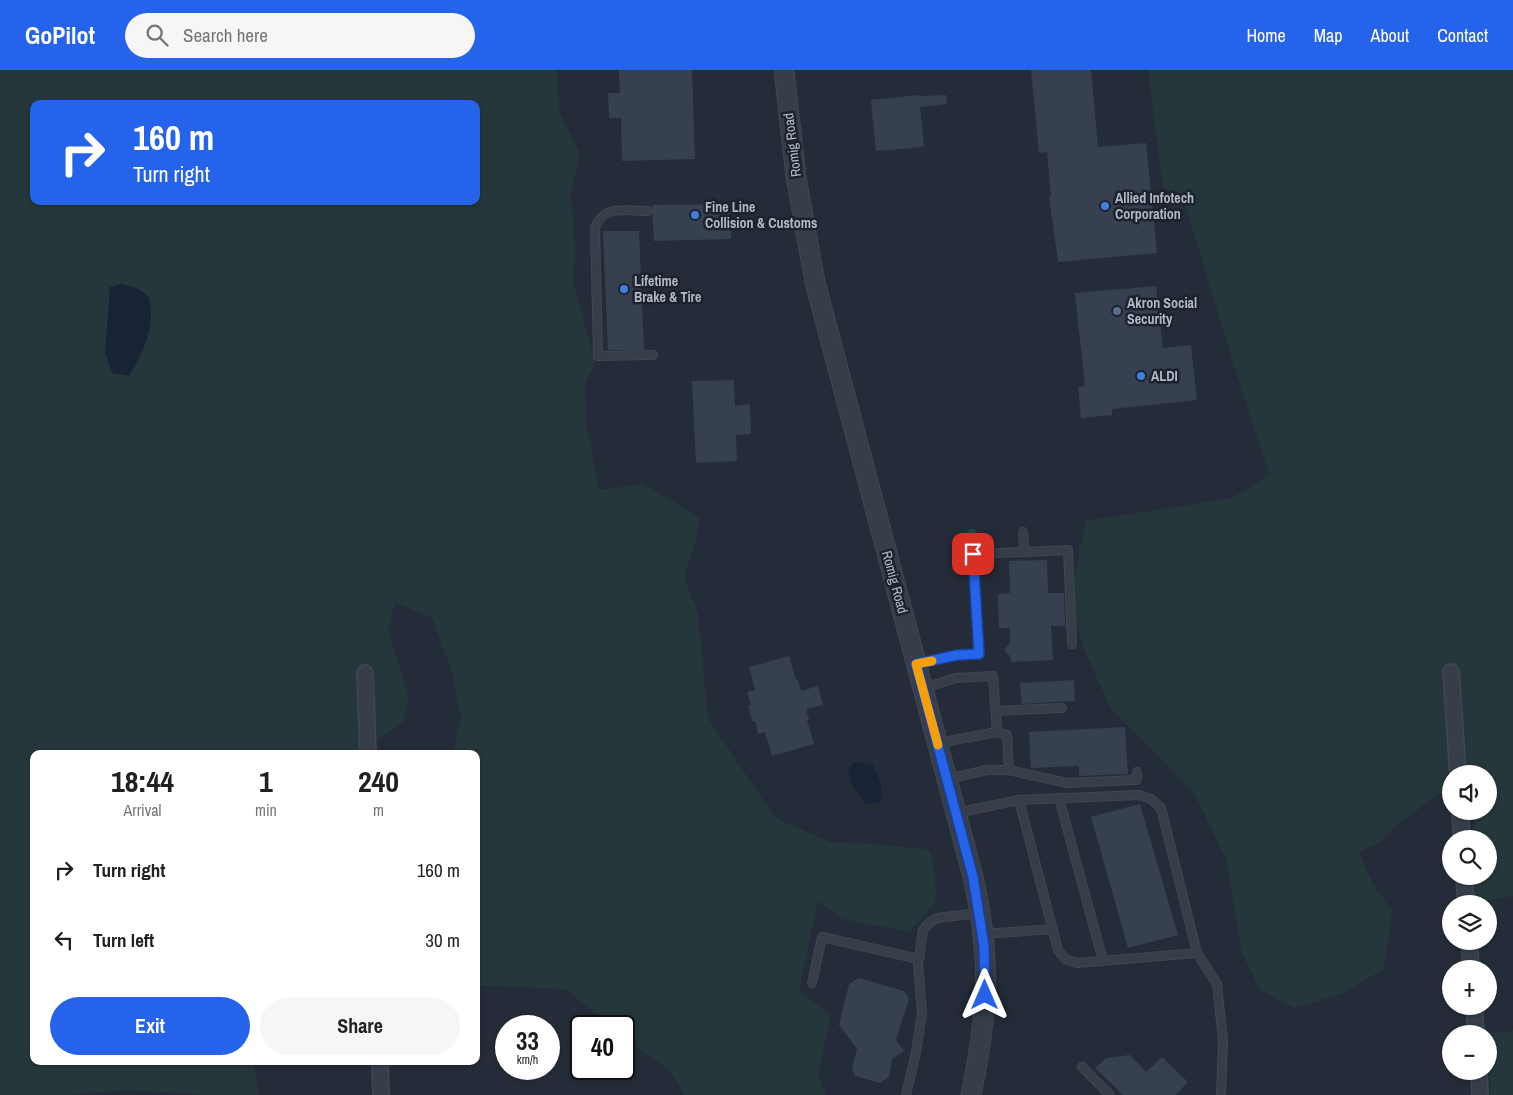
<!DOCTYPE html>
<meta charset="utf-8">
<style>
:root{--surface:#fff;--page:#f6f6f6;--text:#202124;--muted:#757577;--accent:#2563eb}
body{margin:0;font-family:"Archivo Narrow",sans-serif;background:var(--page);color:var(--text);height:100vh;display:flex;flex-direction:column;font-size:19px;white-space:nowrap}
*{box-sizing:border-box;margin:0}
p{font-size:16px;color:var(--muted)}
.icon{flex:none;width:28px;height:28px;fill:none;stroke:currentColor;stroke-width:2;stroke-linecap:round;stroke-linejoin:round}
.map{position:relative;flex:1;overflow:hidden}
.details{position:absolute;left:30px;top:680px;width:450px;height:315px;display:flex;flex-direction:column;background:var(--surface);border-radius:10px;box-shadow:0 1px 4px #0004}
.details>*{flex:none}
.top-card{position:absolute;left:30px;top:30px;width:450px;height:105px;border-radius:10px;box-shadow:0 1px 4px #0004;background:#2563eb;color:#fff;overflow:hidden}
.controls{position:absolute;left:1442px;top:695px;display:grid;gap:10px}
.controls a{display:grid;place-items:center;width:55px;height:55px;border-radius:50%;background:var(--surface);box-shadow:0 1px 4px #0004;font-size:25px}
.speed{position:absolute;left:495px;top:945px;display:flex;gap:10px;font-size:25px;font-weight:700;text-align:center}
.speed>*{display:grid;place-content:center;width:65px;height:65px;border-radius:50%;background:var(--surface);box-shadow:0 1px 4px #0004;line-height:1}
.speed small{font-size:12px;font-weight:400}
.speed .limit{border:2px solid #111;border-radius:8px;background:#fff;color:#111}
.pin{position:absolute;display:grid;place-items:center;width:42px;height:42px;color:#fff;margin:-21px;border-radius:10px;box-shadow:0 2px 8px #0006}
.me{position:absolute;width:55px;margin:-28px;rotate:0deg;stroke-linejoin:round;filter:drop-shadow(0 0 4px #0008)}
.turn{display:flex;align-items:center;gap:18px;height:105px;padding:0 20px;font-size:22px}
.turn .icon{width:65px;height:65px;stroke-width:2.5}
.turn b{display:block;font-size:35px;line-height:42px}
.eta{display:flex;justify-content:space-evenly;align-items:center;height:85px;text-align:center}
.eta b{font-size:30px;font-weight:800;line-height:35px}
.action{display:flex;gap:10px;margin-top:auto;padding:10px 20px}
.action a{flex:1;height:58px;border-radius:30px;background:var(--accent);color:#fff;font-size:20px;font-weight:800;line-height:58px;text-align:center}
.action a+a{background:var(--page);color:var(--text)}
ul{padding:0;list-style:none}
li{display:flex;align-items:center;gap:15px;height:70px;padding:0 20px}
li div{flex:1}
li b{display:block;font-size:19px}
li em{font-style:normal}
header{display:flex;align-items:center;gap:30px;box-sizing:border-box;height:70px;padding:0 25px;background:var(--accent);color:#fff}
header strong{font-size:24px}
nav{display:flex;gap:28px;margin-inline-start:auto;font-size:18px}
.search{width:350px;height:45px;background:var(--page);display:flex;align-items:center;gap:12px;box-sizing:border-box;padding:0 18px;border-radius:28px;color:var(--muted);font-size:19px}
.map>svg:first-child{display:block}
</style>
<header>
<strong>GoPilot</strong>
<div class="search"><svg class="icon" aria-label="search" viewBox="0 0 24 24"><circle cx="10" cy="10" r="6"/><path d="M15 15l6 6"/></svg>Search here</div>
<nav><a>Home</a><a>Map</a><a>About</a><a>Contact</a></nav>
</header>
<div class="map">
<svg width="1513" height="1025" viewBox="0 0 1513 1025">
<rect width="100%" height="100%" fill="#242c39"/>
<path fill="#25373a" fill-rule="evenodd" d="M0 0H557L559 42 580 84 571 122 575 186 573 211 595 293 585 313 586 352 599 420 642 414 676 433 699 448 696 470 684 506 698 544 708 648 775 748 830 772 886 775 930 780C932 790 938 822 935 831 933 838 915 856 909 862L842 849 818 831 799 921 831 945 818 1005 826 1025H684L671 1002 624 967V956H610L566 919 476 915V684H453L461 647 452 602 432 548 395 532 388 559 409 628 402 653 357 684H34V991H253L259 1025H207L128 1020 66 1025H0ZM34 34H476V131H34Z
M1148 0H1513V826L1475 833V806H1489V769H1475V741H1489V704H1451V718L1439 724 1394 757 1384 770 1359 782 1372 812 1392 841 1384 899 1341 924 1294 938 1260 920 1242 883 1226 789 1195 725 1110 637 1082 574 1070 528 1086 451 1232 428 1270 405 1232 289 1182 124 1163 117Z
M1513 961V1025H1490L1489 964 1486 963Z"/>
<path fill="#182336" d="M121 214 137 218 149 227C156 258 144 279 129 306L112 303 105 283 110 217Z
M862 692 873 695C879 708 885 719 879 733L866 734 852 715 848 701 853 693Z"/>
<path fill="#364050" d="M619 0H692L695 89 622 91 621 48H609L608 23H620Z
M1031 0H1091L1098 77 1146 73 1157 183 1058 192 1049 126H1051L1047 82 1039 83Z
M919 25V26L946 25 947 34 920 37 924 77 876 81 871 30Z
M730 134 731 169 654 171 652 135Z
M603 161H639L644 280H608Z
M1156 216 1163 278 1191 275 1197 330 1112 339V345L1081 348 1078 317 1085 316 1075 223Z
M734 310 735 336 750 334 751 364 736 365 737 391 696 393 692 311Z
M1047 490 1048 523H1064L1065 556H1051L1053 590 1011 592 1010 586 1004 580 1010 573V558H999L998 524 1010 523 1009 491Z
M789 586 796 610 798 609 801 621 818 616 823 635 806 639 809 650H807L814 674 772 686 765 662 758 664 755 651H752L748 635H751L747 622 755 620 749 597Z
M1074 610 1075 631 1022 634 1020 613Z
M1125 657 1128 704 1079 706V696L1031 698 1029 662Z
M1140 734 1178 865 1128 878 1091 747Z
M859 908 904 921 909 929 896 970 904 981 892 989 889 1007 880 1013 855 1006 852 998 857 979 839 955 849 914Z
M1130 985 1146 1002 1162 987 1188 1012 1175 1025H1123L1095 998 1106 988Z"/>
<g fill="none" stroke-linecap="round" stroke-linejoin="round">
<defs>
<path id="service" d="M648 141C627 141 603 134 595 158L598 286 653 285
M1024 482 1068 480 1072 574
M973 484 1024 482 1023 462
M916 594 957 585 979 584 972 464
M923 618 956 608 993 606 997 662
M996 641 1062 638
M938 673 997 662 1007 665 1009 700H987L947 709
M1009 700 1067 713 1137 710V702
M1059 728 1103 891
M1019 730 1139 725 1151 729 1161 738 1197 883
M956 743 1019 730 1058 880 1065 889 1077 893 1197 883 1217 914 1223 971 1221 1025
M983 864 1053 859
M812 913 822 867 919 889
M1082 997 1110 1025
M906 1025 916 982 922 943 918 895 923 860 929 853 937 848 979 843"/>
<path id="minor" d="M1451 602 1458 704
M365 603 368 684
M1460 741 1462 769
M1464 806 1466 834
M1469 871 1471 899
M1474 936 1476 964
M380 991 381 1025
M1479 1001 1480 1025"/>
<path id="tertiary" d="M784 0 796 107 815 212 973 807C978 829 982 852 984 875 989 925 981 976 971 1025"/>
</defs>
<use href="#service" stroke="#404752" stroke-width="10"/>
<use href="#minor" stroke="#404752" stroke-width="18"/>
<use href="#tertiary" stroke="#404752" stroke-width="21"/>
<use href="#service" stroke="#373e4a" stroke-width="8"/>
<use href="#minor" stroke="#373e4a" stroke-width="15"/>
<use href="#tertiary" stroke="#373e4a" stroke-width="19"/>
</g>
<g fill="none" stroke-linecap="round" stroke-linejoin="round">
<defs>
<path id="route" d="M973 484 979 584 957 585 916 594 973 807 984 876 985 925"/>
</defs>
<use href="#route" stroke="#184099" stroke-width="12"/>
<use href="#route" stroke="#2563eb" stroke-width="9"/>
<path stroke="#f59e0b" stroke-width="9" d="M932 591 916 594 938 675"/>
</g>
<g fill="#3f7fe0" stroke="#1c232e" stroke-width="2">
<circle cx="1105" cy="136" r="5"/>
<circle cx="695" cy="145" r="5"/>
<circle cx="624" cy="219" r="5"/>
<circle cx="1141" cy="306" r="5"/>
</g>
<circle fill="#5c6f8a" stroke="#1c232e" stroke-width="2" cx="1117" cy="241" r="5"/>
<g text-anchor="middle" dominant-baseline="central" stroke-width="5" stroke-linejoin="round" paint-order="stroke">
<g font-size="14" fill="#b2b9c5" stroke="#1c232e">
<text transform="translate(792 75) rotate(-97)">Romig Road</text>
<text transform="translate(895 512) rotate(75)">Romig Road</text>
</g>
<g font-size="14" font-weight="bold" fill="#b2b9c5" stroke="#1c232e" text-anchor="start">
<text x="1115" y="128">Allied Infotech<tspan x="1115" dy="16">Corporation</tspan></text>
<text x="705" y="137">Fine Line<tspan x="705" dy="16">Collision &amp; Customs</tspan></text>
<text x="634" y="211">Lifetime<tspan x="634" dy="16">Brake &amp; Tire</tspan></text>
<text x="1127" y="233">Akron Social<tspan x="1127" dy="16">Security</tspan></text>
<text x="1151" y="306">ALDI</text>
</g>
</g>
</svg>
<div class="controls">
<a><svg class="icon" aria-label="sound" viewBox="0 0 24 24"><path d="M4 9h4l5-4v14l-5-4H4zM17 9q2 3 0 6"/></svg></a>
<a><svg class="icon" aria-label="search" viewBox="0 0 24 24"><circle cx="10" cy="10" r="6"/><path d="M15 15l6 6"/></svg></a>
<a><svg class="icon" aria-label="layers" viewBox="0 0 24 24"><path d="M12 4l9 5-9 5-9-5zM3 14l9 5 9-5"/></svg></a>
<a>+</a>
<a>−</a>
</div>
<div class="speed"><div>33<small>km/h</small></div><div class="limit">40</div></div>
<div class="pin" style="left:973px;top:484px;background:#d93025"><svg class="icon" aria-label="arrive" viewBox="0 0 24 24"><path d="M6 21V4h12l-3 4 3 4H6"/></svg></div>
<svg class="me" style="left:985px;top:925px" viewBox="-20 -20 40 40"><path d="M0-17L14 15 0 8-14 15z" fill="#2563eb" stroke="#fff" stroke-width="4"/></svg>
<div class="top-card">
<div class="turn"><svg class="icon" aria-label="right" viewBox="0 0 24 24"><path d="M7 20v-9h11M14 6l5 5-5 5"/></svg><div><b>160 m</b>Turn right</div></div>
</div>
<section class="details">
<div class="eta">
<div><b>18:44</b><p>Arrival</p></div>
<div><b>1</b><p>min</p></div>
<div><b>240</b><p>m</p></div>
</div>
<ul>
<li><svg class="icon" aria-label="right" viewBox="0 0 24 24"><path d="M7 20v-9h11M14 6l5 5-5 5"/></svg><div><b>Turn right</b></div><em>160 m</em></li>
<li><svg class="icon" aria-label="left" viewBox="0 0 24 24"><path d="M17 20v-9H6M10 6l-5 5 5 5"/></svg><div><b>Turn left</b></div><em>30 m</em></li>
</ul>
<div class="action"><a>Exit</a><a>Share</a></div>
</section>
</div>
